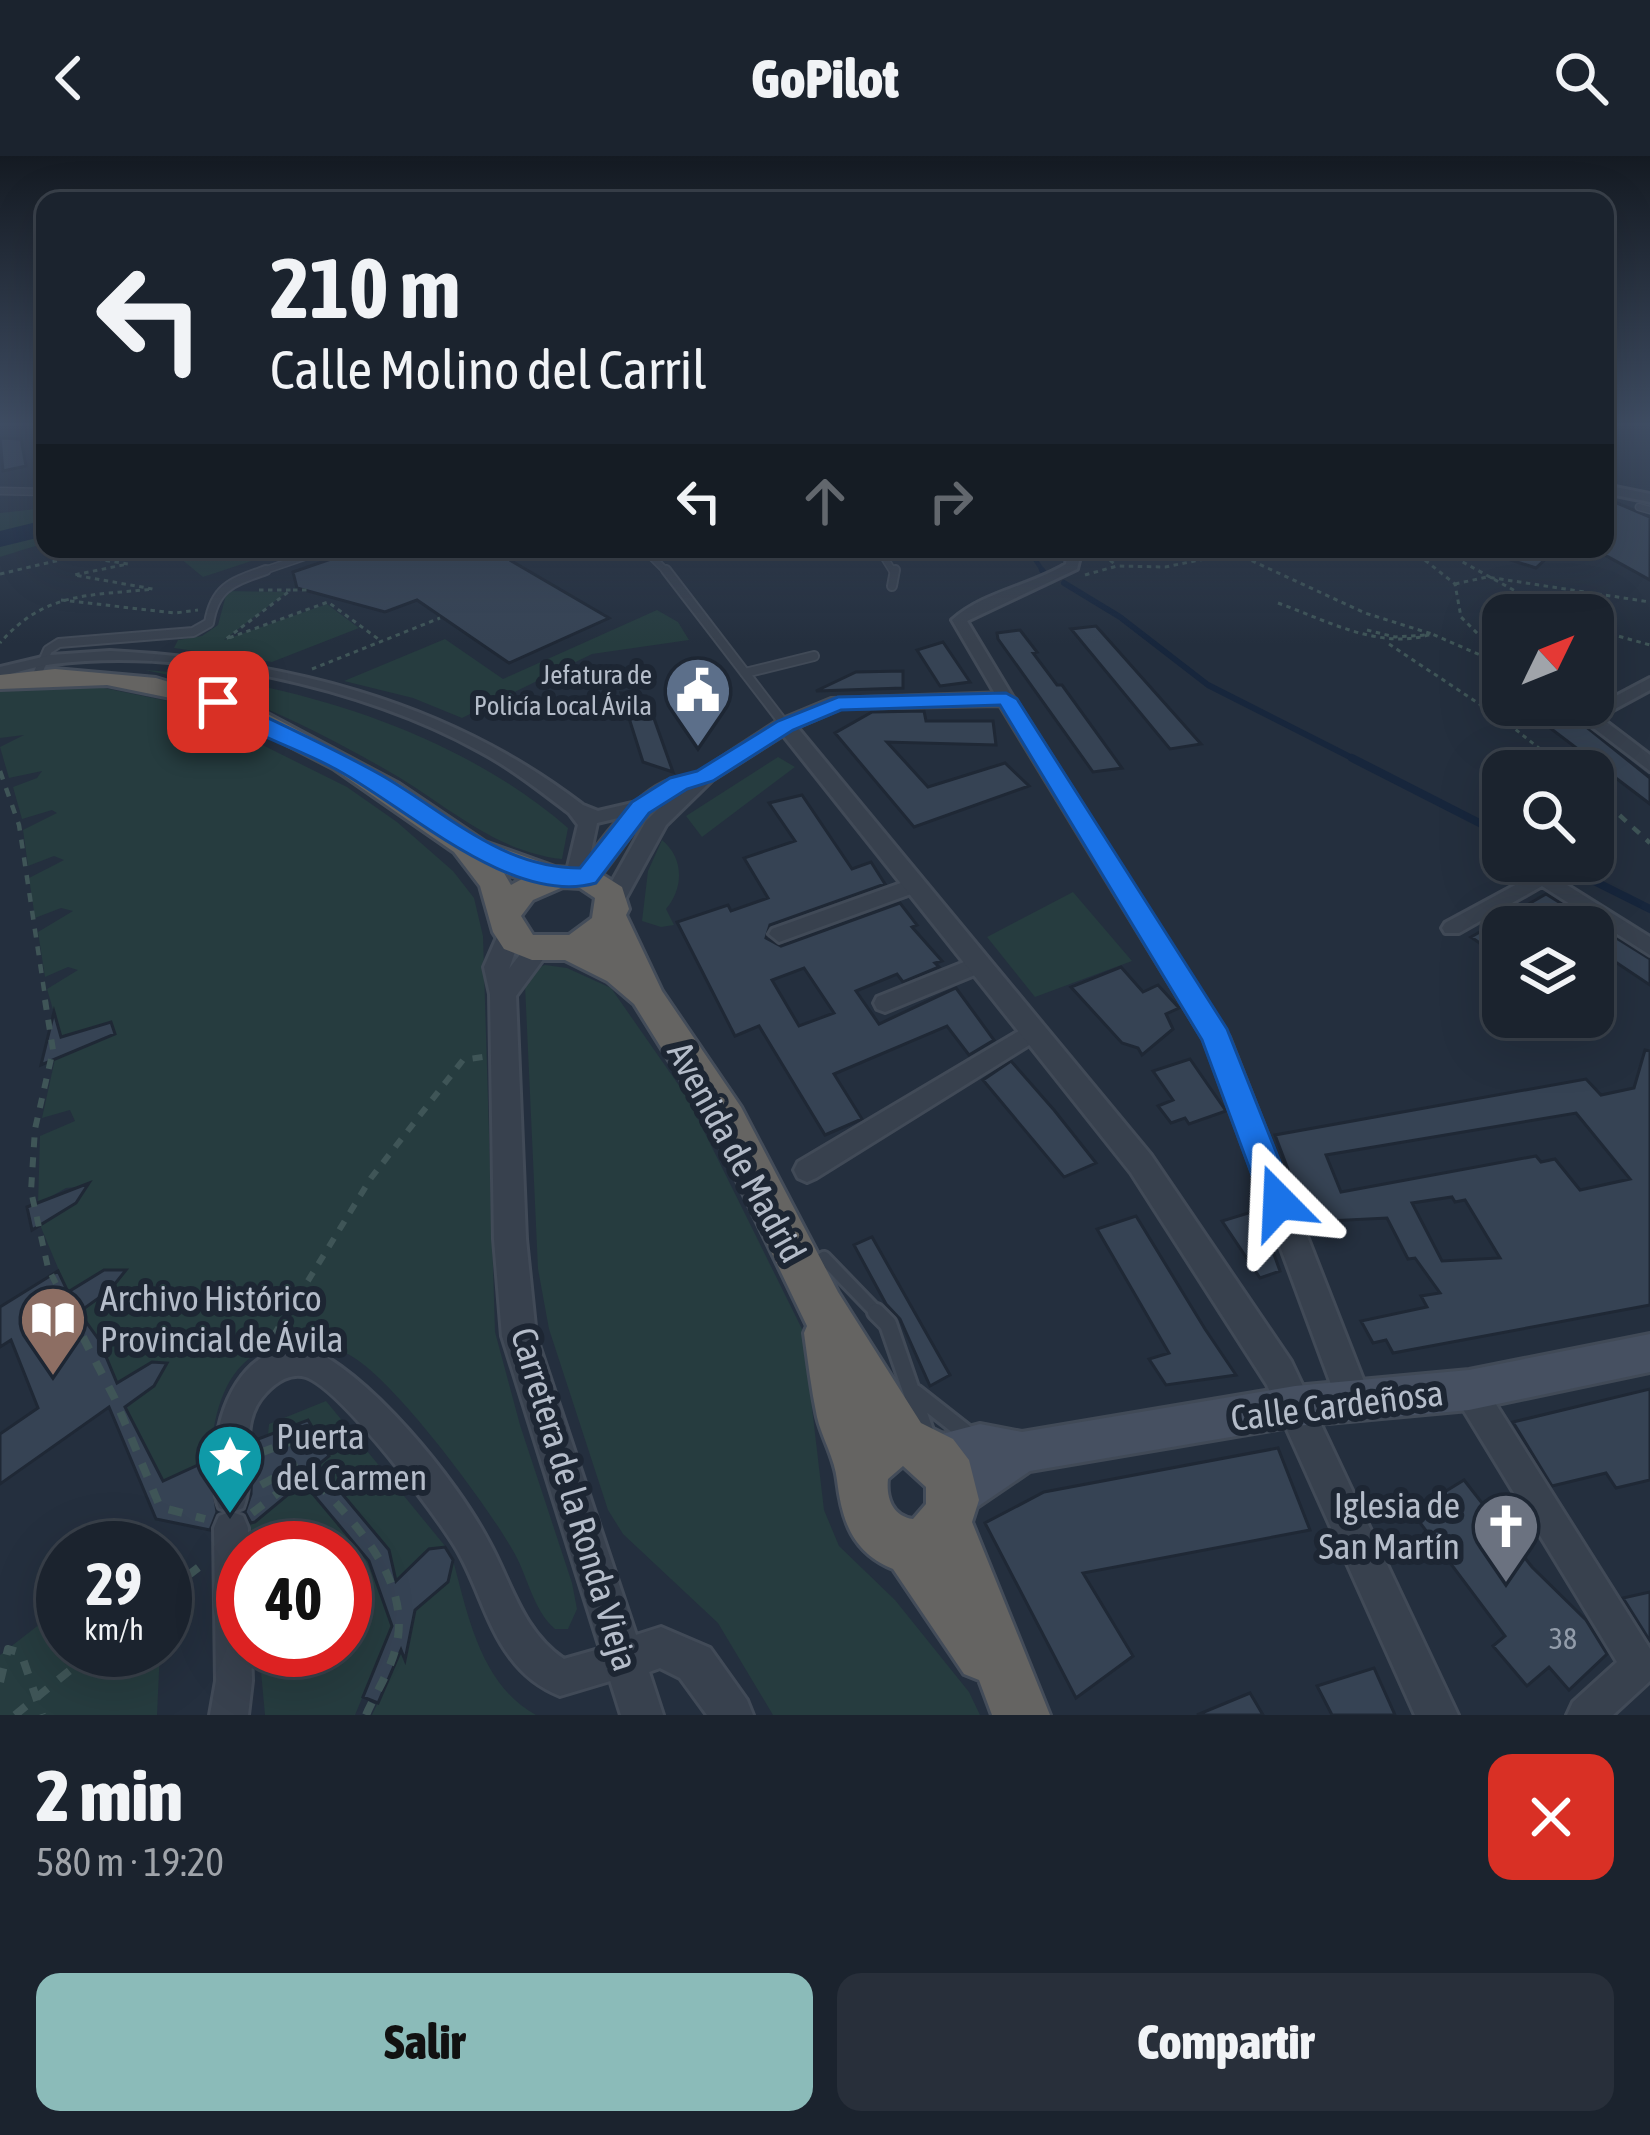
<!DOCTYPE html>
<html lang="es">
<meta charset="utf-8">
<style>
:root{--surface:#1b232e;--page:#282f3a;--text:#f1f3f6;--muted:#a0a4aa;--line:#39404a;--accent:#8bbbb9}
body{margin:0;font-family:"Asap Condensed",sans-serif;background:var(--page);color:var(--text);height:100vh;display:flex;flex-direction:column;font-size:45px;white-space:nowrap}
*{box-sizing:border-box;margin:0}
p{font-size:39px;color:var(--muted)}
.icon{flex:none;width:66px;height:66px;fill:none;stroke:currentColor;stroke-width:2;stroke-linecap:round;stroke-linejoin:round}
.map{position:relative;height:1559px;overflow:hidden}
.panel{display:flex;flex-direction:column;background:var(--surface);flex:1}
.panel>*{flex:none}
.banner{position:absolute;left:36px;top:36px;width:1578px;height:366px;border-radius:24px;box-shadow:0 12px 48px #0002,0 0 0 3px var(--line);background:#1b232e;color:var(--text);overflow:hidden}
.needle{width:78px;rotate:47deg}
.controls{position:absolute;left:1482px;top:438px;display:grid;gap:24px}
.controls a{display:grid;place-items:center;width:132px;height:132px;border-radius:24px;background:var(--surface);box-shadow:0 12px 48px #0002,0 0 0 3px var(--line);font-size:60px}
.speed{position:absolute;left:36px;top:1365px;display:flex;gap:24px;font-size:60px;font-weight:700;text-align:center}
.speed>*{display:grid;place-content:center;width:156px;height:156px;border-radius:50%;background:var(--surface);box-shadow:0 12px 48px #0002,0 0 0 3px var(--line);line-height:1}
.speed small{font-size:30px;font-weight:400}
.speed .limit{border:18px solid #d22;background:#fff;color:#111}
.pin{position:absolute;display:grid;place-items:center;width:102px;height:102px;color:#fff;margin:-51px;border-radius:24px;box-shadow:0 6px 18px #0006}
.me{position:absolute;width:132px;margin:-66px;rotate:339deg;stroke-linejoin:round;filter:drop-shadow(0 0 9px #0008)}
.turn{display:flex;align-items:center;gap:42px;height:252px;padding:0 36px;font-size:54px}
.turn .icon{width:156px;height:156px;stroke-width:2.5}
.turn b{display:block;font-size:84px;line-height:102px}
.lanes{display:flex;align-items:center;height:114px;padding:0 36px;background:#0003;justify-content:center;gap:60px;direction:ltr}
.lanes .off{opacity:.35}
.round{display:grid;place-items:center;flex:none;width:126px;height:126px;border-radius:24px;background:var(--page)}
.head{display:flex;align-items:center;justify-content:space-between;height:204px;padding:0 36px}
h1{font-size:72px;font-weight:800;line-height:90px}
.primary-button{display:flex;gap:24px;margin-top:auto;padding:24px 36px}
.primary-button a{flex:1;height:138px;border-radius:24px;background:var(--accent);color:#111;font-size:48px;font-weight:800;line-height:138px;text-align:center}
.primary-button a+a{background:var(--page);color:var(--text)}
header{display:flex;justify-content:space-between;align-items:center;height:156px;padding:0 36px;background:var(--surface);font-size:54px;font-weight:800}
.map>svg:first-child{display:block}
</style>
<header><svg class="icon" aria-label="back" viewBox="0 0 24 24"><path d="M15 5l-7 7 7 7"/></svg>GoPilot<svg class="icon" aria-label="search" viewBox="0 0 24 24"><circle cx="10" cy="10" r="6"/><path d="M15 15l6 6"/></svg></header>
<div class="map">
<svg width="1650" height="1559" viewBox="0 0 1650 1559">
<rect width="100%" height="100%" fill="#242f3e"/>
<path fill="#263c3f" d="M45 352V387L0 401V357Z
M169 393H288L203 421Z
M227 435 287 436 224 484 327 448 359 472 272 506 174 492 178 484 202 480 218 469Z
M657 454 678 466 689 484 592 498 462 562 413 542 344 525 445 483 503 523Z
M145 514C290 524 458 576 568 672L562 703C491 695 443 645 383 612 309 570 229 530 145 514Z
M99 531 178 547 347 631 397 666 453 715 474 742 483 780 495 1176 520 1269 572 1427 577 1453 568 1473H555C532 1453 528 1419 512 1393 485 1346 400 1232 356 1203 330 1186 299 1177 270 1190 222 1211 215 1257 209 1304L163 1325 125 1251 154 1230 162 1210 151 1206 117 1227 99 1184 79 1156 110 1134 104 1114 68 1136 40 1069 76 1047 81 1036 78 1031 66 1032 38 1048 40 980 75 965 70 954 42 962 55 903 91 888 95 873 61 881 47 833 78 814 68 811 45 821 38 776 73 755 61 752 35 762 29 722 64 704 54 700 28 710 23 674 57 657 52 654 22 663 13 631 37 622 42 615 9 622 0 591 24 579 0 582V535Z
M778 601 795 611 702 681 686 660Z
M662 684C684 702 684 732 666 753L674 769 661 771 642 765 648 715Z
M1073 736 1132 805 1035 841 987 781Z
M545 809 567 812 611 832 687 941 803 1175 824 1354 839 1390 895 1444 969 1536 980 1559H773L718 1467 623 1378 608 1354 549 1173 538 1113 525 829 532 814Z
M326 1245 450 1396 445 1391 429 1393 396 1425 318 1309 329 1299 309 1264 268 1279 269 1268Z
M303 1326 369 1405 392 1470 355 1559H265L259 1494H345V1392H249L247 1368Z
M453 1404C468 1460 481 1529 536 1559H372L401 1497 408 1460 448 1426Z
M63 1450V1494H160L157 1559H0V1499Z"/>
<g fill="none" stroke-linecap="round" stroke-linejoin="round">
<path stroke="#17263c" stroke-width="4.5" d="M1021 393 1031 397 1044 417"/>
<path stroke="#17263c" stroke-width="6" d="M1042 414 1045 419
M1064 427 1120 461 1208 529 1358 605"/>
<path stroke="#17263c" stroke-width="8" d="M1352 602 1503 679
M1554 705 1650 753"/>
<path fill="#17263c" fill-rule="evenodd" d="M45 364V380L0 391V375Z"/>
</g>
<path fill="#364354" stroke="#1f2835" stroke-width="3" fill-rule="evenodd" d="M0 282 21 283 26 310 3 315Z
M1605 342 1650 361V424L1605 399Z
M360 393H491L609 462 509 507 417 444 385 456 297 432 293 416Z
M1489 393H1556L1536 412 1489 397Z
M1096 470 1201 588 1170 593 1071 473Z
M1020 474 1037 496 1033 497 1057 529H1062L1122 612 1093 616 998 483 997 477Z
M943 486 970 526 940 530 917 494Z
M903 515V532L816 535 856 516Z
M621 537 646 540 673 616 643 606Z
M1520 549H1559L1650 622V648Z
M924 555 926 565H993L996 589 887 586 928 631 1005 607 1029 630 914 671 835 577 872 556Z
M802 639 852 713 871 706 885 728 770 769 766 782 781 790 900 747 917 769 912 771 942 805 935 807 939 811 903 826 897 818 856 835 879 868 956 832 994 884 969 899 947 870 834 918 862 963 825 979 759 870 735 880 677 766 728 749 731 755 768 742 744 702 795 685 769 647ZM804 812 834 857 799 870 772 824Z
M1546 738 1650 803V829L1593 791V771H1503V803L1471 781Z
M1121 811 1143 836 1158 829 1179 852 1166 858 1173 873 1142 899 1138 892 1122 887 1071 831Z
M54 856 61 881 111 866 115 878 41 909Z
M1645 894 1650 895V1149L1393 1197 1386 1184 1373 1187 1361 1165 1427 1151 1421 1140 1440 1137 1415 1102 1408 1103 1387 1062 1308 1066 1275 979 1586 923 1601 939 1634 932ZM1576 957 1630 1023 1580 1034 1555 1003 1541 1006 1536 1000 1341 1036 1326 999ZM1452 1041 1455 1046 1465 1044 1500 1102 1442 1105 1412 1047Z
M1190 903 1226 955 1189 968 1185 962 1171 967 1158 950 1173 944 1153 915Z
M1011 905 1054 954 1096 1007 1064 1021 983 924Z
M89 1027 76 1047 32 1074 27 1051Z
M1258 1054 1280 1115 1260 1122 1222 1065Z
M1136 1060 1205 1173 1236 1219 1166 1229 1149 1203 1169 1197 1097 1073Z
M872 1081 950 1219 930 1230 900 1163 886 1148 854 1089Z
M104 1114H126L110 1134 79 1156 99 1184 117 1227 152 1206 167 1207 154 1230 125 1251 163 1325 209 1304 217 1356 210 1374 156 1363 109 1251 0 1328V1278L38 1252 11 1184 0 1191V1151L58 1115 68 1136Z
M1650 1233V1324L1616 1332 1606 1317 1552 1330 1513 1266Z
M308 1264 329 1300 318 1309 389 1394 396 1425 429 1393 445 1391 453 1404 448 1426 415 1454 405 1504 401 1494 378 1547 363 1541 392 1470 369 1405 303 1326 255 1366 251 1367 245 1356 251 1338 253 1285Z
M1278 1292 1310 1374 1083 1417 1133 1500 1076 1542 985 1367 1044 1336Z
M1464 1324 1532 1411 1586 1464 1607 1498 1569 1534 1549 1511 1527 1530 1493 1490 1505 1480 1412 1356Z
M1650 1436V1485L1623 1442Z
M1374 1512 1395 1559H1332L1317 1530Z
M1250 1537 1263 1559H1197Z"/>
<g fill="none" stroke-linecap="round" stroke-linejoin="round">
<defs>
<path id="service-far3" d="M0 335 45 336
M1639 351 1650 354
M644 393 668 417
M879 393 894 417
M257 417 327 393"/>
<path id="service-far2" d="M666 414 785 569
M892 430 895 414
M745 517 814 500
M36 521 48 494 59 487 193 476 209 467C215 430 233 426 266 414"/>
<path id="service-far1" d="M812 1109 824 1102 879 1159"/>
<path id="service" d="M876 1156 888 1168 926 1278
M915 1237 971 1281"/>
<path id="minor" d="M1605 329 1650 338V346L1605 337Z
M1068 393H1082L1077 413 967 465 1014 543 1006 548 1000 546 952 464C983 436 1030 430 1066 408Z
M110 495C281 504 445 543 583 649L598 655 641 645 650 651 647 655 597 667 586 719 576 726 566 719 578 669 569 657C540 635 511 612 479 595 363 531 186 491 53 508 36 510 18 516 0 521V511L51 499Z
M1563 549H1582L1595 560 1593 563H1581Z
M1543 714 1650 781V799L1542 730 1459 777H1445L1442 772 1445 767Z
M915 722 925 729 922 734 779 786 769 778 772 773Z
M979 800 987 802 990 808 987 814 885 856 877 853 874 847 877 841Z
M1034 866 1042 869 1045 875 1042 881 816 1022 807 1026 798 1022 794 1014 798 1006Z
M305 1190C370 1217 456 1323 489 1386 512 1428 522 1474 564 1503L624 1486 637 1491 642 1504 637 1517 560 1540C540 1532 523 1519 510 1501 486 1469 477 1428 457 1394 436 1358 342 1234 306 1221 291 1216 276 1226 266 1237 235 1269 258 1315 243 1352L232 1356 243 1360 248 1372V1392H243V1494H251L252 1525 248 1559H210L216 1525 214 1372 219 1360 230 1356 219 1352C213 1336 214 1321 215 1304 217 1251 242 1189 305 1190Z
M1469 1219 1480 1223 1650 1493V1525L1613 1559H1567L1573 1546 1617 1506 1458 1245 1454 1234 1458 1223Z"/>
<path id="tertiary" d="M1650 522V534L1600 561 1650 599V615L1578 560Z
M1006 537 1015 543 1229 881 1372 1246 1366 1258 1354 1264 1342 1258 1204 884 1000 549 841 552 797 571 1151 999 1291 1205 1458 1559H1415L1267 1229 1131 1017 783 579 712 624 666 669 621 751H605L601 745 646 665 664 647 648 656 595 727 587 729 576 721C598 687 647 617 692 621L778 565 831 543Z
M509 769 521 778 509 813C520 800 528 782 547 788L550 794 516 840 526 1083 536 1180 636 1479 661 1471 710 1492 747 1544 753 1559H707L680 1522 660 1512 649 1516 663 1559H621L502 1180 494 1083 490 838 484 811 501 772Z"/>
<path id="secondary" d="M1650 1178V1216L1469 1254 1295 1270 1030 1315 955 1366 940 1360 934 1345 940 1330 967 1311 937 1317 923 1311 917 1297 923 1283 980 1268 1022 1276 1295 1230 1469 1214Z"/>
<path id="trunk" d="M55 513 156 522 260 554 399 628 485 686 555 711 595 714 622 731 629 753 626 759 662 835 741 951 838 1136 921 1267 953 1283 969 1304 979 1344 972 1366 1050 1559H992L979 1524 964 1518 893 1413C852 1396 842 1365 837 1324 835 1303 822 1282 817 1261 811 1233 808 1205 804 1177L807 1170 713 975 634 848 607 825 565 804H532L504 793 493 776 480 730 454 696 333 612 241 565 195 547 107 529 0 533V519ZM504 717 506 718 522 723 511 729ZM563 731 580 732 595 742 592 762 569 779H533L521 760 533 744ZM903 1310 926 1331V1348L913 1363C892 1360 886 1341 888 1323Z"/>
</defs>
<use href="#service-far3" stroke="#414a57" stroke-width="9"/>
<use href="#service-far2" stroke="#414a57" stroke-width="12"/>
<use href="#service-far1" stroke="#414a57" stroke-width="18"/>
<use href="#service" stroke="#414a57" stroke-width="22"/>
<use href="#minor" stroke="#414a57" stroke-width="6"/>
<use href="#tertiary" stroke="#414a57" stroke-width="6"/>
<use href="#secondary" stroke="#414a57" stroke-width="6"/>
<use href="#trunk" stroke="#434c59" stroke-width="6"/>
<path stroke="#3f5557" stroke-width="3" stroke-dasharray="4.5 4.5" stroke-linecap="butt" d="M1096 393 1117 410
M1411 393 1455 428 1461 461 1503 503
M1439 393 1559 459
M0 418 77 400 128 408 74 419 153 433C90 440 45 435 0 487
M1085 419 1117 410 1165 411 1235 397 1365 457 1432 478
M1455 428 1487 421 1650 446
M259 434H291L226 483 328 446 381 485
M293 434H311
M61 444 175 457 198 454
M1278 447C1326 464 1380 495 1432 478L1503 509
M1593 473 1650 489
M1367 474 1395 481 1426 479
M1389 488 1505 565 1555 605
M312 513 440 462"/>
<path stroke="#3f5557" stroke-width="4.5" stroke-dasharray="9 9" stroke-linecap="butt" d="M1551 602 1567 615
M0 615 19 669 46 847
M1593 635 1650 687"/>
<path stroke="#3f5557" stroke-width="6" stroke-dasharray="10 10" stroke-linecap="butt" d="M45 844 53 894 35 973 31 1035 48 1112 72 1159
M287 1159 371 1022 463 904 483 901"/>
<path stroke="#3f5557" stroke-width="8" stroke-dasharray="14 14" stroke-linecap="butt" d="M70 1156 115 1243 160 1351 205 1363
M272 1184 289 1156
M260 1297 300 1282
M261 1329 302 1307 306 1314
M252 1357 307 1315C347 1360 407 1415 398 1481 394 1509 377 1534 366 1559
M165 1437 203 1408
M0 1526 8 1493 21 1497 42 1559
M15 1559 95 1494"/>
<use href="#service-far3" stroke="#38414e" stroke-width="6"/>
<use href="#service-far2" stroke="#38414e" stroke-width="8"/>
<use href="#service-far1" stroke="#38414e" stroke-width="12"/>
<use href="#service" stroke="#38414e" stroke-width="16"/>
<use href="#minor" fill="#38414e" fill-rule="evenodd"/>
<use href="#tertiary" fill="#38414e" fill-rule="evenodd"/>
<use href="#secondary" fill="#465061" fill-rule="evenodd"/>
<use href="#trunk" fill="#656462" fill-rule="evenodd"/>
</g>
<linearGradient id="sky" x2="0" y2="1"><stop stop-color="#141a22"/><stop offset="0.55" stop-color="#3f4d63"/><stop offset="1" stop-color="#3f4d63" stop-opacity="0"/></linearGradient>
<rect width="1650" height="488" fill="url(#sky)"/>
<path fill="#1a73e8" stroke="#114b97" stroke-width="3" d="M1006 537 1017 543 1227 873 1296 1046 1291 1057 1279 1062 1266 1057 1202 884 1000 549 841 554 793 574 713 625 687 633 649 657 596 727C513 751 408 653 339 615 301 593 238 575 208 546L226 542C278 567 332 591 383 620 447 657 501 712 580 712L632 646 670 622 697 615 778 565 838 541Z"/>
<defs>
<symbol id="civic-pin" viewBox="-11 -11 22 30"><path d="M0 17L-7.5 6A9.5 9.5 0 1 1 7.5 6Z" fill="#5c6f8a" stroke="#1d2633"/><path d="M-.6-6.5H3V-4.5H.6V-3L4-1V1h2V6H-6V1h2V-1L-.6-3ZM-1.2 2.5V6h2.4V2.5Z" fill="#fff"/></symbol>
<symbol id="library-pin" viewBox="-11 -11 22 30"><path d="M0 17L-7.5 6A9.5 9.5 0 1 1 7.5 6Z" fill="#8d6e63" stroke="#1d2633"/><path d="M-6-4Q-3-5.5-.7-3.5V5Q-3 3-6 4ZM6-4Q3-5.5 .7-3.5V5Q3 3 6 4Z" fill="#fff"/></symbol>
<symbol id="sight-pin" viewBox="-11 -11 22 30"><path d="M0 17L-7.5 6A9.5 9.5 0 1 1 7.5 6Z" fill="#0f9aa8" stroke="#1d2633"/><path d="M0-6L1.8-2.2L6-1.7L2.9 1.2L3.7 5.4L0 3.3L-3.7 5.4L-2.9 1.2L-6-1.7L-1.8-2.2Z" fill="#fff"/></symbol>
<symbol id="church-pin" viewBox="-11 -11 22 30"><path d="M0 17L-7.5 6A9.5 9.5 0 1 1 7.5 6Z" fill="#6b7280" stroke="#1d2633"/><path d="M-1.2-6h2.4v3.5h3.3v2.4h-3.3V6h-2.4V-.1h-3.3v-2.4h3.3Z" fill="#fff"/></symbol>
</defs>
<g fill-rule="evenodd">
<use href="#civic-pin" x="660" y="496" width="76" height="104"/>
<use href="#library-pin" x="15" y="1125" width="76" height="104"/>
<use href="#sight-pin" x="192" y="1263" width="76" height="104"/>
<use href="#church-pin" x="1468" y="1332" width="76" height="104"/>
</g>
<g text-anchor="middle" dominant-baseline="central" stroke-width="12" stroke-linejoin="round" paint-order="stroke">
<g font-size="27" fill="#b4bcc9" stroke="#1d2633" text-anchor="end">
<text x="652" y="518">Jefatura de<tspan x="652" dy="31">Policía Local Ávila</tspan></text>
</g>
<g font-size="30" fill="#929caa">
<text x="1563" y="1482">38</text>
</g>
<g font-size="36" fill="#b4bcc9" stroke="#1d2633">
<text transform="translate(737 996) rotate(61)">Avenida de Madrid</text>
<text transform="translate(1337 1249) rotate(-7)">Calle Cardeñosa</text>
<text transform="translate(575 1343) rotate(73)">Carretera de la Ronda Vieja</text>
</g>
<g font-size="36" fill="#b4bcc9" stroke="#1d2633" text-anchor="start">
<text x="100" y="1142">Archivo Histórico<tspan x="100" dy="41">Provincial de Ávila</tspan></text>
<text x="276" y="1280">Puerta<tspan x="276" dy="41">del Carmen</tspan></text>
<text x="1460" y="1349" text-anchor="end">Iglesia de<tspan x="1460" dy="41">San Martín</tspan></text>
</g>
</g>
</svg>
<div class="controls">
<a><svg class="needle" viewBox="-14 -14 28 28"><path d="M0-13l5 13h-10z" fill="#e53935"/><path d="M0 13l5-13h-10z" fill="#a0a4aa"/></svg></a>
<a><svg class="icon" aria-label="search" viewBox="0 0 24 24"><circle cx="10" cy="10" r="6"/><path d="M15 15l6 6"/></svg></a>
<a><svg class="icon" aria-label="layers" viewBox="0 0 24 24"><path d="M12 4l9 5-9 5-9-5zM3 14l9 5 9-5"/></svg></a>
</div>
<div class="speed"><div>29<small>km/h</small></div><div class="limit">40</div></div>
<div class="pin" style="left:218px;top:546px;background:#d93025"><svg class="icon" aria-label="arrive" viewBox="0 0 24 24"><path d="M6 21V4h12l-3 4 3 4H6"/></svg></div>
<svg class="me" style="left:1279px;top:1046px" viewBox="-20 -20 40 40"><path d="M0-17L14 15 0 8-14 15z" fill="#1a73e8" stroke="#fff" stroke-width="4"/></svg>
<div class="banner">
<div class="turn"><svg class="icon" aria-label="left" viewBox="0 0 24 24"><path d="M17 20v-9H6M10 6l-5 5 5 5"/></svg><div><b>210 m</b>Calle Molino del Carril</div></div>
<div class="lanes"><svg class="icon" aria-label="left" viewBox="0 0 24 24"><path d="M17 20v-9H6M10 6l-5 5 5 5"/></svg><svg class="icon off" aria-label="ahead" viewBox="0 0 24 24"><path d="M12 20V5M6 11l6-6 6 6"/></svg><svg class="icon off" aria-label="right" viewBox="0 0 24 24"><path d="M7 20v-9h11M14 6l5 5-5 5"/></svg></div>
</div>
</div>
<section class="panel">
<div class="head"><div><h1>2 min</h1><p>580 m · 19:20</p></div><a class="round" style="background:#d93025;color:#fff"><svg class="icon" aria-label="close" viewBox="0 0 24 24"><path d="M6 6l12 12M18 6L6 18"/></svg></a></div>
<div class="primary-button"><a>Salir</a><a>Compartir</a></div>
</section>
